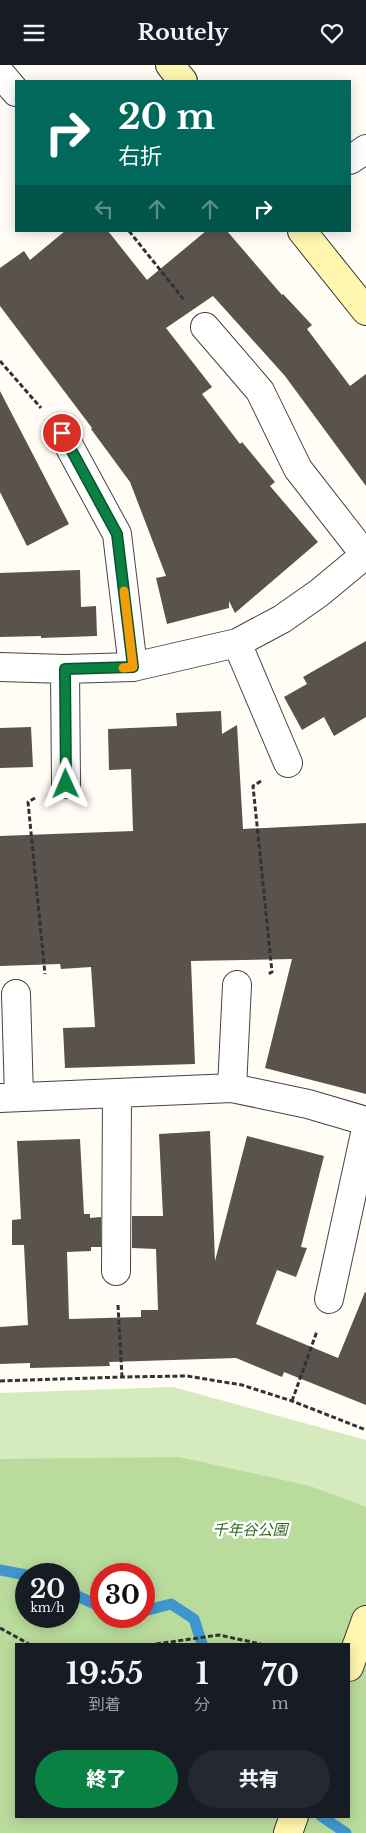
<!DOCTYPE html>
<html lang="ja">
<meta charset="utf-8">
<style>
:root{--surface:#171b24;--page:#242831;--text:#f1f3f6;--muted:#9ea1a6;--accent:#0b8043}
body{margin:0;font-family:"Libre Baskerville","Noto Sans JP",serif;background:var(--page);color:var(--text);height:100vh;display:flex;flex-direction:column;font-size:19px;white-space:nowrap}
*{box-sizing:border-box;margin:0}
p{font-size:16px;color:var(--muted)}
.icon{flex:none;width:28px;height:28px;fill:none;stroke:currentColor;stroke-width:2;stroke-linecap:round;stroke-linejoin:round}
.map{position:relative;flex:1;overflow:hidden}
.details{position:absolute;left:15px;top:1578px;width:335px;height:175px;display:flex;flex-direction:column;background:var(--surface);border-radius:0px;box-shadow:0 2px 12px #0003}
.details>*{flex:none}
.hud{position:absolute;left:15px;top:15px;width:336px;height:152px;border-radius:0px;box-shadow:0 2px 12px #0003;background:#00695c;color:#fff;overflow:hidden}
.speed{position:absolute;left:15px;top:1498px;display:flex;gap:10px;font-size:25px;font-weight:700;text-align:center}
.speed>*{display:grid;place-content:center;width:65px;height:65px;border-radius:50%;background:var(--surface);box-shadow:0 2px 12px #0003;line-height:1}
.speed small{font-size:12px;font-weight:400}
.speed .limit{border:8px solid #d22;background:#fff;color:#111}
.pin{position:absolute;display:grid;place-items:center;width:42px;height:42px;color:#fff;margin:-21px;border:2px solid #fff;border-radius:50%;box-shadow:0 1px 5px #0007}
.me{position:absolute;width:55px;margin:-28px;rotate:359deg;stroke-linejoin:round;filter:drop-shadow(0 0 4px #0008)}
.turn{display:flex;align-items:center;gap:18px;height:105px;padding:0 20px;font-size:22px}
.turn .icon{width:65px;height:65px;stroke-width:2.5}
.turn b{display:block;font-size:35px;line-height:42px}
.lanes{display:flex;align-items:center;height:48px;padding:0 20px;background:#0003;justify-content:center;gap:25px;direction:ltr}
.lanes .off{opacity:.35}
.eta{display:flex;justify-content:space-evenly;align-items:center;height:85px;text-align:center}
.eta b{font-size:30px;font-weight:800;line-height:35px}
.primary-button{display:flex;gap:10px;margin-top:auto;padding:10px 20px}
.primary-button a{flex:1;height:58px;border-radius:30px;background:var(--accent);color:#fff;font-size:20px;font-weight:800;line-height:58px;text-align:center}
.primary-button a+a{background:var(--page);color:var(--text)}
header{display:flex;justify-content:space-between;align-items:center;height:65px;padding:0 20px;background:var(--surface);font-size:22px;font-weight:800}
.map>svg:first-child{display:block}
</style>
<header><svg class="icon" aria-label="menu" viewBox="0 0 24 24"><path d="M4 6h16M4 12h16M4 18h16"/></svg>Routely<svg class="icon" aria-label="heart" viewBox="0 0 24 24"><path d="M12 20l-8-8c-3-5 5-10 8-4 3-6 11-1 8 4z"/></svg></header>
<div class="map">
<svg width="366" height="1768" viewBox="0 0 366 1768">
<rect width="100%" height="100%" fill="#fffdf5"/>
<path fill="#d5ebbd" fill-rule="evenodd" d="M173 1322 366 1375V1768H0V1328ZM26 1509H69V1551H26ZM101 1509H144V1551H101ZM16 1579H349V1751H16Z"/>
<path fill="#b9dc9c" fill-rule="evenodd" d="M179 1392 310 1421 366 1442V1768H0V1394ZM26 1509H69V1551H26ZM101 1509H144V1551H101ZM16 1579H349V1751H16Z"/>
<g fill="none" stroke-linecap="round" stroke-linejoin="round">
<path stroke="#3f96cf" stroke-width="11" d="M0 1505 26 1510
M69 1527 101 1542
M144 1546 171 1539 194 1554 202 1579
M321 1751 346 1768"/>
</g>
<path fill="#5a524d" d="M65 166H108L147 215 206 166H227L282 230 283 229 312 260 307 264 350 321 366 309V421L285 311 213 231 166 263 212 322 202 329 240 379 242 377 275 417 270 421 318 477 235 548 229 536V543L167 559 156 513 166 511 130 417 91 364 92 363 0 241V203L24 186 30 195Z
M0 326 69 459 27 481 0 427Z
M80 505 81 542 96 541 97 571 41 573V571L0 572V508Z
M366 576V652L334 671 324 652 302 665 284 632 307 619 303 612Z
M221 646 222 669 237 660 243 764 366 758V1029L265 1003 292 894 191 896 195 999 65 1003 63 963 95 962 91 902 61 904 60 899 0 901V771L133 766 131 704 109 705 108 664 177 661 176 648Z
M31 662 33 702 0 703V663Z
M210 1066 215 1196 247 1071 324 1091 301 1182 307 1183 296 1212 277 1205 256 1259 338 1293 365 1227 366 1228V1340L284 1307 282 1312 236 1293 109 1297 110 1301 30 1303V1298L0 1299V1262L28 1260 24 1180H12V1155L21 1154 17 1076 80 1074 84 1149H90V1153L101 1152V1182H91V1186L67 1187 69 1254 141 1252V1245H158L156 1184 132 1183V1151H163L159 1069Z"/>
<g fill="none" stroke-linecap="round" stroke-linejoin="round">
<defs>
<path id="street" d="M0 8 16 27
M350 95 366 84
M205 262 260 326 298 404 365 490
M62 368 117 469 133 602
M237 578 288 698
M0 602 65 604 133 602 237 578 282 554 319 528 366 489
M65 604 66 719
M16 929 19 1032
M232 1023 237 920
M0 1033 232 1023 308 1039 366 1056
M116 1206 117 1029
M329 1234 366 1064"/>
<path id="secondary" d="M170 0 183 16
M302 166 366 246
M349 1602 366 1555
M288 1768 294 1751"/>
</defs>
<use href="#street" stroke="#444" stroke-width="30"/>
<use href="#secondary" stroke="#333" stroke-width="30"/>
<path stroke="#333" stroke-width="3" stroke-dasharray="5 2.5" stroke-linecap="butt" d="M129 166 185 236
M0 296 41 343
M261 716 253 721 272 907 268 909
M35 733 28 737 45 909
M118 1240 122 1312
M0 1316 122 1312 187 1311 242 1320 292 1336 366 1365
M292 1336 317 1266
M0 1563 29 1579
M156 1579 219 1570 261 1579"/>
<use href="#street" stroke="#fff" stroke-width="28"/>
<use href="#secondary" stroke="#fff6b0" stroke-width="28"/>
</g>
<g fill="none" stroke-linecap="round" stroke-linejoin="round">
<defs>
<path id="route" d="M62 368 117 469 133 602 65 604 66 719"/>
</defs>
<use href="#route" stroke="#07532c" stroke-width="12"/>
<use href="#route" stroke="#0b8043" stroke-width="9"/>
<path stroke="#f59e0b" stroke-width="9" d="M123 603 133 602 124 526"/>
</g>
<g text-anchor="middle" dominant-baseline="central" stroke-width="5" stroke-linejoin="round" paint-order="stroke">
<g font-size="15" font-style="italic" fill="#2f6b1f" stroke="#fff">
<text x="250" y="1464">千年谷公園</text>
</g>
</g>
</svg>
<div class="speed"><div>20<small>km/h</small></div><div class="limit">30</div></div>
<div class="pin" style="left:62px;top:368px;background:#d93025"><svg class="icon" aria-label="arrive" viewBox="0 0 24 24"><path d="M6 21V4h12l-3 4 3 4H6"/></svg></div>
<svg class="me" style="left:66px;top:719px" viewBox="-20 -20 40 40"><path d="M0-17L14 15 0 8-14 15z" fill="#0b8043" stroke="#fff" stroke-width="4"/></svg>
<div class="hud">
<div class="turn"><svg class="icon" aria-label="right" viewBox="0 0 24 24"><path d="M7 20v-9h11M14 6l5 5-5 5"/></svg><div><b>20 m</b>右折</div></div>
<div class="lanes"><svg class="icon off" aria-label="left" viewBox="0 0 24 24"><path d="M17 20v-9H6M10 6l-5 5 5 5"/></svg><svg class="icon off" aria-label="ahead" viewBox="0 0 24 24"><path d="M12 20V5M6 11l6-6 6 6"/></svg><svg class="icon off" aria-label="ahead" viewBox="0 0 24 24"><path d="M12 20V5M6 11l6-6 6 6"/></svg><svg class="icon" aria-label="right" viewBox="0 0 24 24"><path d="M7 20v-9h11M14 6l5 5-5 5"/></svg></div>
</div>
<section class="details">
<div class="eta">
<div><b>19:55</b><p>到着</p></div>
<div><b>1</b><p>分</p></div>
<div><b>70</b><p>m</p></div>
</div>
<div class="primary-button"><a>終了</a><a>共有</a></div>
</section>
</div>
